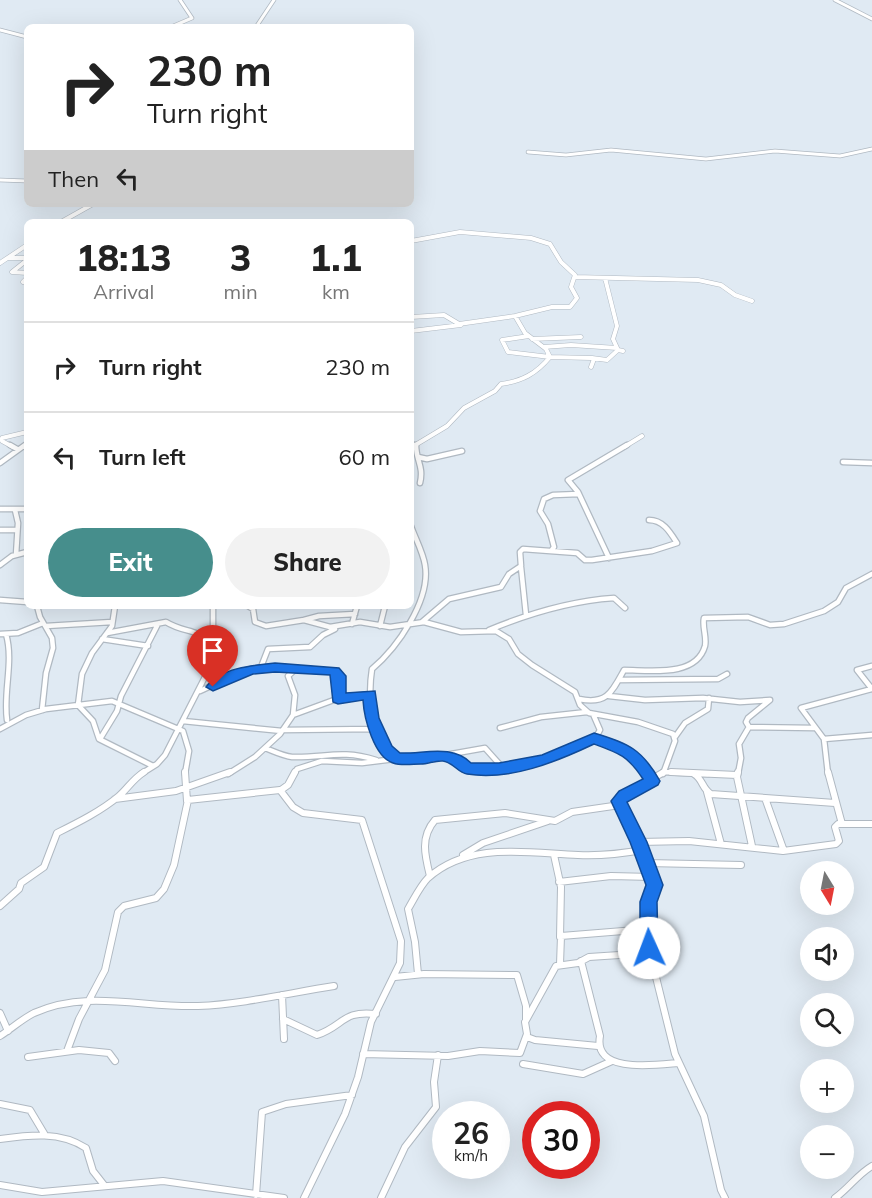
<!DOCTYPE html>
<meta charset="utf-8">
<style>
:root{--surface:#fff;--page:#f2f2f2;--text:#222;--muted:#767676;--line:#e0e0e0;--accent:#468e8c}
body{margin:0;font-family:Mulish,sans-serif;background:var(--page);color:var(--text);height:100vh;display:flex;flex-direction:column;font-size:22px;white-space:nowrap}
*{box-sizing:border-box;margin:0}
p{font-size:20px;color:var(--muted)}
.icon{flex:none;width:33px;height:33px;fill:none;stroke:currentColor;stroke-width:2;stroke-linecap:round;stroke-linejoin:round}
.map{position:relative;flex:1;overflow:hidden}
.sheet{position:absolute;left:24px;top:219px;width:390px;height:390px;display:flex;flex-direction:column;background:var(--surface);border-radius:9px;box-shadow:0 6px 24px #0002}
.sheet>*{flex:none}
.top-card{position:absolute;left:24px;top:24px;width:390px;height:183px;border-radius:9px;box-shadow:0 6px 24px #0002;background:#fff;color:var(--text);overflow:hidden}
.needle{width:39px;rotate:170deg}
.tools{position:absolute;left:800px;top:861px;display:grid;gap:12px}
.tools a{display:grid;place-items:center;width:54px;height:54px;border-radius:50%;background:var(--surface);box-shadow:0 6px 24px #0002;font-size:30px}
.speed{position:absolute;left:432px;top:1101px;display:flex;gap:12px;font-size:30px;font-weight:700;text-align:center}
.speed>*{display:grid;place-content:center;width:78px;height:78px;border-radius:50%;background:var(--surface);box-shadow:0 6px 24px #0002;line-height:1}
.speed small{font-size:15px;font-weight:400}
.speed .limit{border:9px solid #d22;background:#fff;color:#111}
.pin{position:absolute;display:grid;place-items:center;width:51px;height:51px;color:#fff;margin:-62px -26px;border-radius:50% 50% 50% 0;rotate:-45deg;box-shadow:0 0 6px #0007}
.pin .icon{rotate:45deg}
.me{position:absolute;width:66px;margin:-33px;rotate:358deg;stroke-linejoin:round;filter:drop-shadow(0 0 4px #0008)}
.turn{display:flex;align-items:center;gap:21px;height:126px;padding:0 24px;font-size:27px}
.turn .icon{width:78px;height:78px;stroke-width:2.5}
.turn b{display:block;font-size:42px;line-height:51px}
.then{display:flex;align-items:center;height:57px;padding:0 24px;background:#0003;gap:12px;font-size:22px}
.eta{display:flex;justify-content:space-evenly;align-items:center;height:102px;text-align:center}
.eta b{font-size:36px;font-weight:800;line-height:42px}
.primary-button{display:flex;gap:12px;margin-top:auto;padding:12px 24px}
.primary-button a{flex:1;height:69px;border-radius:36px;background:var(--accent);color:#fff;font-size:24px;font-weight:800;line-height:69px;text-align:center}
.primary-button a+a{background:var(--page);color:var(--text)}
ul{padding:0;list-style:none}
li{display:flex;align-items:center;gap:18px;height:90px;padding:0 24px;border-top:2px solid var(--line)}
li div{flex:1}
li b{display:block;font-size:22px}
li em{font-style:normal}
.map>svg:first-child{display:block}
</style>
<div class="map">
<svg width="872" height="1198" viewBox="0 0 872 1198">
<rect width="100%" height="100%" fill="#e0eaf3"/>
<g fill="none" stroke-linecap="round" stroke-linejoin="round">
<defs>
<path id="street-far3" d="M835 0 872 19
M171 27 192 18 180 0
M256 27 274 0
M0 30 27 37
M528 152 566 155 611 150 706 159 775 151 840 156 872 149
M0 180 27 181"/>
<path id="street-far2" d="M61 222 93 204
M411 241 460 232 531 238 550 244 561 262 575 275 571 287 577 298 570 307H552L515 316 459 324 444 315 411 317
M9 258H27
M27 260 12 272 27 273
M0 263 27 245
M575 277 698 280 721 285 735 295 752 301
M27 278 23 282 27 283
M605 278 617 326 613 339 618 350
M411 331 461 325
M529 336 502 340 508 352 550 357 591 358 594 359 591 367
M532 339 581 337
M544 347 571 345 617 348
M592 358 607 360 618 350 623 351
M13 447 2 441V438L27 432
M23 447 27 444
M412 447 447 426 464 408 495 391 501 384C522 381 536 374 550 357L546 349 525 333 515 316
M624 447 642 436"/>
<path id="street-far1" d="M10 445 17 449
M416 445C416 461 424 466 420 483
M411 447 414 445
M418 457 427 459 462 451
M843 462 872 463
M0 463 25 445
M0 509H27
M15 510 18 523 16 555
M0 530H17
M551 551 554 547 548 524 540 511 544 499 553 495 579 494
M609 558 578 492 568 480 627 445
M0 565 12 556 27 552
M521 567 526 615
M0 600 27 602
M37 606 40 617 52 638 53 648 46 673 42 710
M115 606 112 626 92 653 82 674 78 705 93 721 99 739 153 766
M248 606 253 609 255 622 266 626 304 620 330 627 360 622 390 627 424 622 461 632 496 631 509 639 518 654 532 665 575 692 580 705 589 713 638 722 673 734 675 741 663 774
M304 620 319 616 355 614
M422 622 449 599 501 587 509 574 521 566 520 552 523 549 577 553 585 560H592L652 551 677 543C670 532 663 520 649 520
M352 624 357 606
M46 626 112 622
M380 626 385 606
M489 630C530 613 570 601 614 598L625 608
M107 633 166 622C184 633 196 628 211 643
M0 634 18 633 43 623
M6 634C14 662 3 691 7 720
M102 639 148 646
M872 666 857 670 872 689
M258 669 275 667 334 671 339 676 338 699
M619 680 718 679 727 674
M200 691 239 673 261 667 268 649 310 647 323 635 335 629
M609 696 645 700 703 698 740 702 770 700 748 718 746 722 749 727
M579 699C607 705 612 692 624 670 649 670 696 678 705 646 707 637 702 627 704 618L748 617 770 625 784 624 824 611 838 602 846 588 872 574
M293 715 295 695 288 676 297 668
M183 721 282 731
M500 728 541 717 587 712
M0 729 26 715 46 709 112 701 183 731 189 751 185 774
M283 730 376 729
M675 737 685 723 708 709 709 698
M594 738 630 752 647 774
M100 739 117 711 121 696 158 624
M824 739 872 735
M265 748C273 751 283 756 292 757 325 758 341 749 376 760
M446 756C454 759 462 768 471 769 496 773 590 755 600 730L593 714
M396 759C372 735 367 701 372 669 397 648 431 600 425 565 423 552 415 538 411 526
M663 772 708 774
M141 774 157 764 165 755 207 673 213 627V606
M228 774 255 757 280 734 293 715 342 697 370 694
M294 774 297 769 322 761 362 763 403 758 423 759 485 748 503 768
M738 774 741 758 739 744 749 727 814 728
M828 774 824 739 801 708 872 689"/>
<path id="street" d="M185 772 187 801
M646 772 653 781
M664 772 624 795 619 802 639 842 653 881 654 888 649 902 650 953 675 1054 704 1116 721 1190 725 1198
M671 772 737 775
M738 772 737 777 752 846
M828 772 842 824
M694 774C703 779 702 789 711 794L835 803
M281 790 288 785 295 772
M707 792 721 844
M765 798 784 851
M115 799 176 791 230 772
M639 842 689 841 783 851 836 844 839 841 835 827 838 824H872
M463 855 483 843 548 821
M554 855 561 887 560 937
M647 863 741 865
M430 876C425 856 420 837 435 820L505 813 555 821 572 812 620 805
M559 882 611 876 652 877
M0 906 19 889 21 883 44 867 57 833C79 822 101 811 119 796 128 788 133 779 144 772
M581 961 600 1036C593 1074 655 1065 678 1063
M560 964 561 936 648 929
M418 974 415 942 408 909C414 899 420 886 428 878 469 841 528 853 578 855 600 856 620 854 642 850
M395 977 424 974 517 975 526 1006V1020
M282 995 284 1039
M0 1013 8 1031
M283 1019 317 1035C344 1026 342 1010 376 1014
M0 1036C11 1029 22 1019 34 1013 87 989 143 1008 198 1006 244 1004 289 993 334 986
M527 1037 535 1040 598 1046
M67 1051 79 1019 105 970 118 912 124 906 156 898 164 889 174 865 188 800 280 790 293 807 303 813 362 820 401 941 400 963 371 1022 358 1077 345 1114 304 1198
M363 1054 448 1056 480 1051 520 1053 527 1034 525 1022 556 966 578 963 589 957 650 953
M28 1057 79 1050 109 1053 115 1061
M523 1064 583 1074 612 1061
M0 1104 30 1110 45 1135
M0 1139C30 1135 60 1131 86 1148L93 1171 104 1185
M0 1185 42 1192 163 1181 284 1198
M256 1195 262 1112 286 1104 352 1095
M381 1198 405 1147 436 1107 434 1082 438 1055
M835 1198C849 1188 858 1174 872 1166"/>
</defs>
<use href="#street-far3" stroke="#b0b9c2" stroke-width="4.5"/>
<use href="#street-far2" stroke="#b0b9c2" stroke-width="5"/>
<use href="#street-far1" stroke="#b0b9c2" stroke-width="7"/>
<use href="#street" stroke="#b0b9c2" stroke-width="8"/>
<use href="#street-far3" stroke="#fff" stroke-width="3"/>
<use href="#street-far2" stroke="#fff" stroke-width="4"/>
<use href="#street-far1" stroke="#fff" stroke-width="4.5"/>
<use href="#street" stroke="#fff" stroke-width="6"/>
</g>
<path fill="#1a73e8" stroke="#114b97" stroke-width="1.5" d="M275 663 339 668 346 676V693L375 691 379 718 392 746 400 753C424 754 452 744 471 763H499L542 755 594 733C628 743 642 749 660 781L658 785 627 802 647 842 663 885 657 902 658 948 655 953 649 955 643 953 640 948V902L646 885 630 842 611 801 619 791 643 779C628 756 619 753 594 744 556 762 510 781 467 774 458 773 453 762 443 761 436 760 428 764 421 764 413 764 401 766 393 763 374 757 364 718 363 700L338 704 333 702 330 675 275 672 253 674 213 691 206 687C220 668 253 665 275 663Z"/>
</svg>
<div class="tools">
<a><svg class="needle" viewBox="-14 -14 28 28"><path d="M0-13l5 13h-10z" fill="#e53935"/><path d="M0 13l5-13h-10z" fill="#767676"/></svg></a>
<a><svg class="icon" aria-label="sound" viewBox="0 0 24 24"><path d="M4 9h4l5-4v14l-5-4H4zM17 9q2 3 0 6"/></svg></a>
<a><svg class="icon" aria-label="search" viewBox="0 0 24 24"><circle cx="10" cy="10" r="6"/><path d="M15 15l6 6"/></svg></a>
<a>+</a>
<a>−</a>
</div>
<div class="speed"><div>26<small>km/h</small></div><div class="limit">30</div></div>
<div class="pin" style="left:213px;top:687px;background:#d93025"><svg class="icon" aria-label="arrive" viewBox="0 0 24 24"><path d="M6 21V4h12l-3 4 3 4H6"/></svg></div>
<svg class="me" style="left:649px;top:948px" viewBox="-20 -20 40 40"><circle r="19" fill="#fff"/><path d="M0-13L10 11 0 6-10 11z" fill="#1a73e8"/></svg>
<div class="top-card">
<div class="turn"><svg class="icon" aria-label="right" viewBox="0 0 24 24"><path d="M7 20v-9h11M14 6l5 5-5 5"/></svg><div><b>230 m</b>Turn right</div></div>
<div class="then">Then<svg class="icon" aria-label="left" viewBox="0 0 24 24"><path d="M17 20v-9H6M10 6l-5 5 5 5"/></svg></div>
</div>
<section class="sheet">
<div class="eta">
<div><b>18:13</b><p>Arrival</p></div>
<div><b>3</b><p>min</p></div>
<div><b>1.1</b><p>km</p></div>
</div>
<ul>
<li><svg class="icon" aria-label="right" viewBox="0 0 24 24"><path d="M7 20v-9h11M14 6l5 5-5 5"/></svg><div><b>Turn right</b></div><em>230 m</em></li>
<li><svg class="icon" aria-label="left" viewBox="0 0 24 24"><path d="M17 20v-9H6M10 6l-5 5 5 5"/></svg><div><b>Turn left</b></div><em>60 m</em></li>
</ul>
<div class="primary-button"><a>Exit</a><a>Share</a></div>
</section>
</div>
